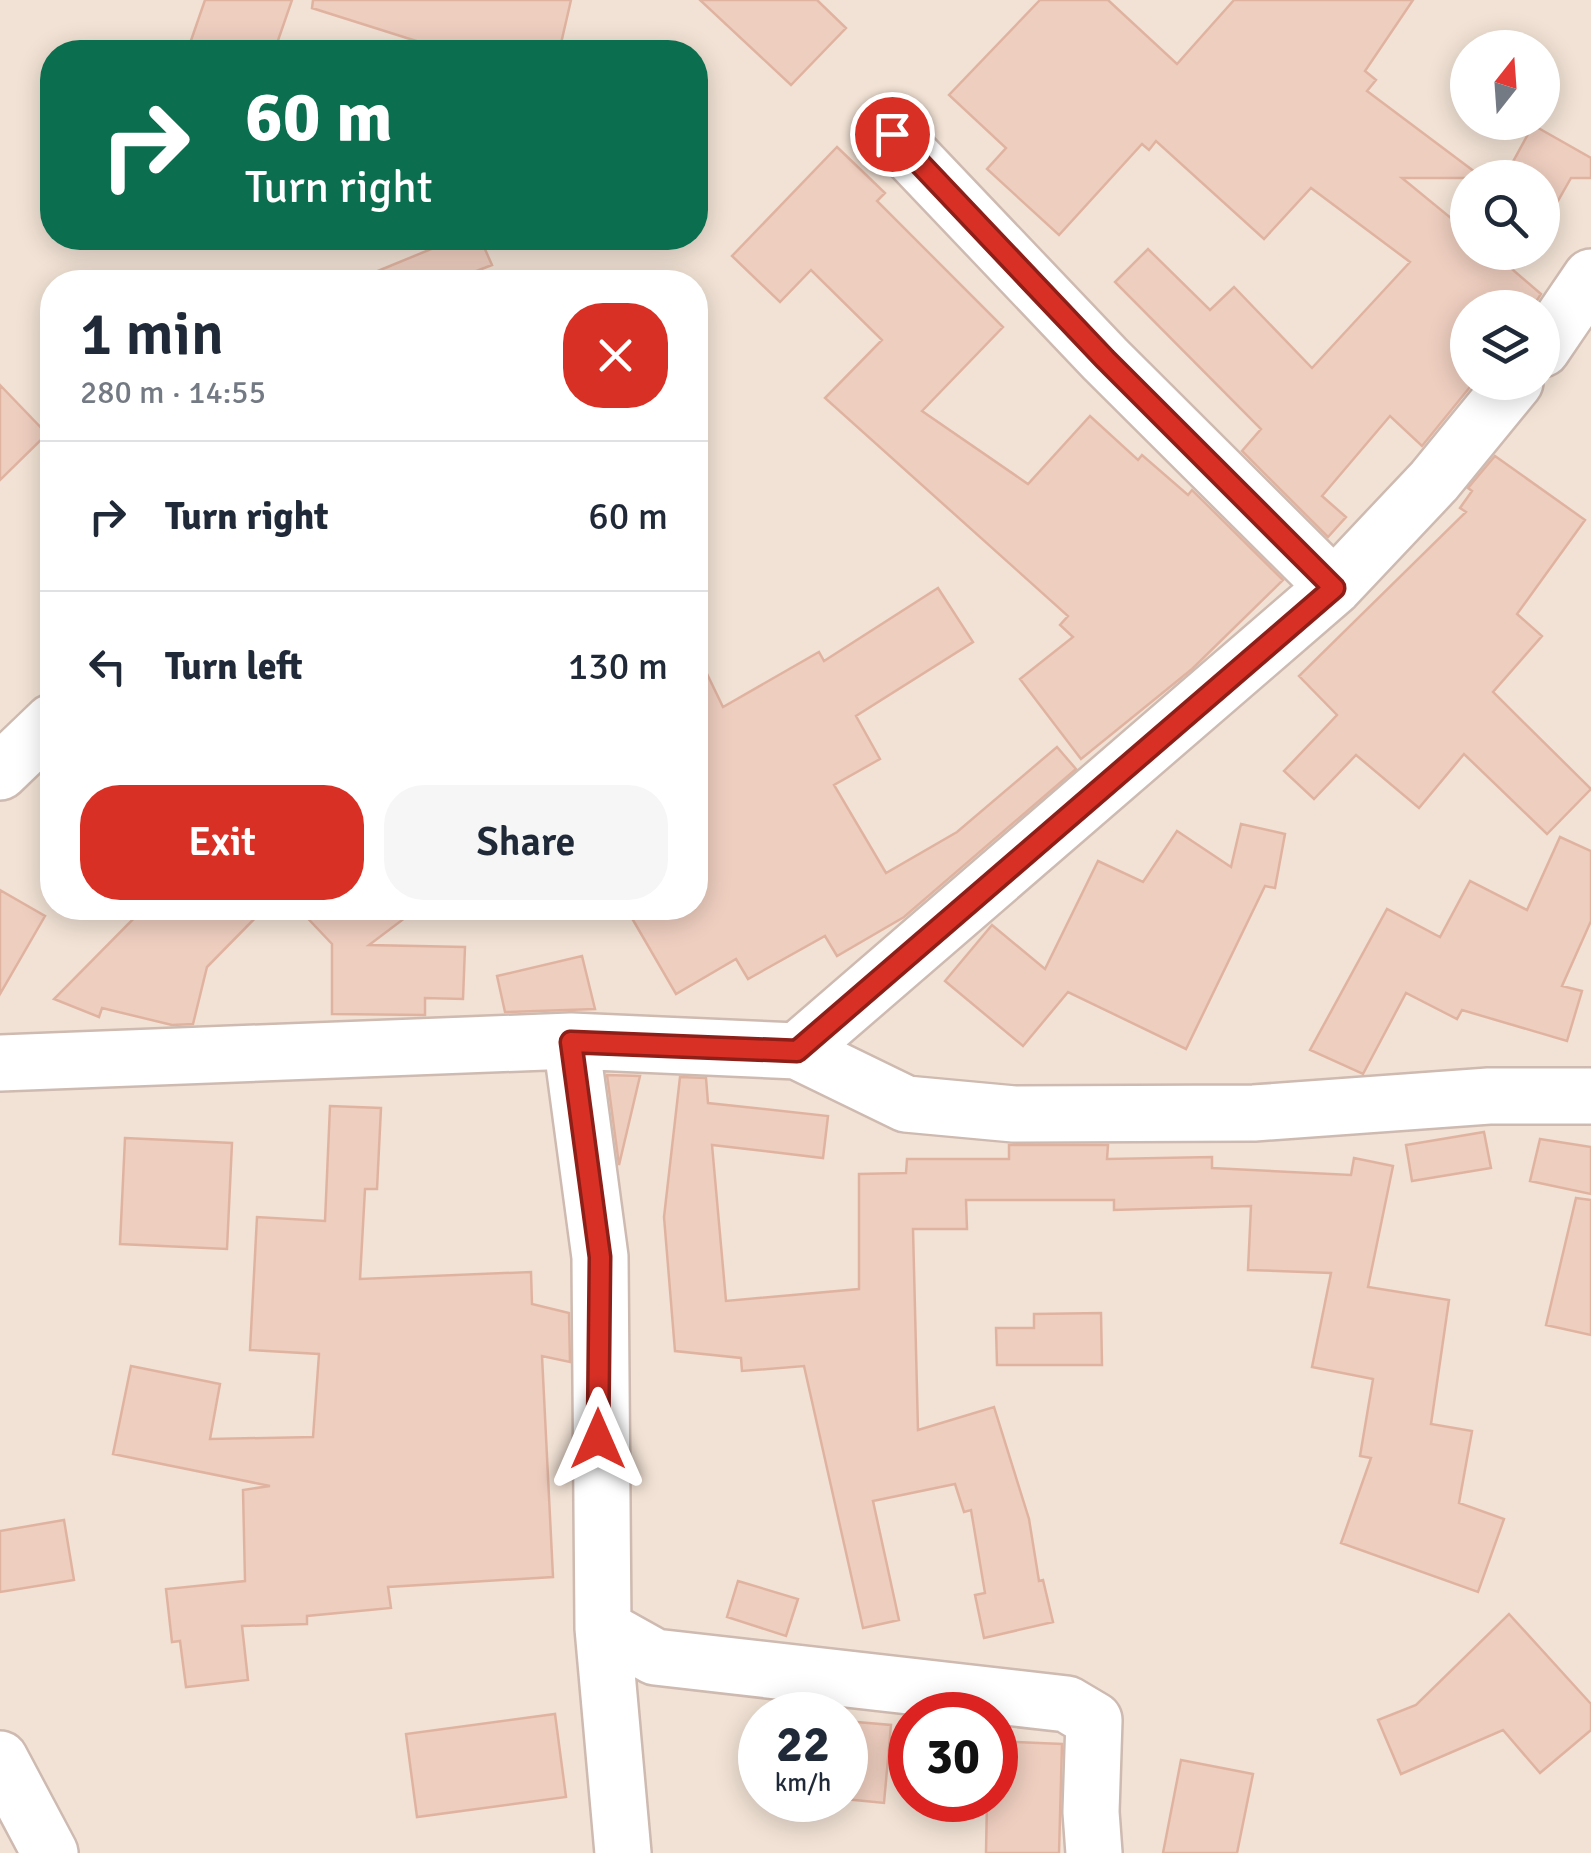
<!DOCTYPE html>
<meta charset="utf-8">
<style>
:root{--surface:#fff;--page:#f6f6f7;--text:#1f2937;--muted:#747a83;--line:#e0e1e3;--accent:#d93025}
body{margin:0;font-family:Signika,sans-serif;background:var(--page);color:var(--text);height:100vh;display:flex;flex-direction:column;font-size:38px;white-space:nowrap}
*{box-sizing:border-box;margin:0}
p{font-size:32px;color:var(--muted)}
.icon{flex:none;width:55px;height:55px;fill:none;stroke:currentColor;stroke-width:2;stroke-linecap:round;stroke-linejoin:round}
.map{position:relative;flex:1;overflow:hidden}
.sheet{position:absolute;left:40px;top:270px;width:668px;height:650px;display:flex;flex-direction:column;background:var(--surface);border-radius:40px;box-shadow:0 5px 25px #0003}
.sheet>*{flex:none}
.banner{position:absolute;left:40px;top:40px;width:668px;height:210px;border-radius:40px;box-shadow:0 5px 25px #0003;background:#0b6e4f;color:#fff;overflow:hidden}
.needle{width:65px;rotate:17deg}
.tools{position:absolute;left:1450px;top:30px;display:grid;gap:20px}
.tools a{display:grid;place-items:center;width:110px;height:110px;border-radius:50%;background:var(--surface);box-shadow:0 5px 25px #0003;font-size:50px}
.speed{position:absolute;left:738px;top:1692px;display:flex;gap:20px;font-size:50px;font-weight:700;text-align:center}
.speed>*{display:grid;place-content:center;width:130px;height:130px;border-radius:50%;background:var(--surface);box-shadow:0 5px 25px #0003;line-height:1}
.speed small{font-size:25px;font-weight:400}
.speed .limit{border:15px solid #d22;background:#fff;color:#111}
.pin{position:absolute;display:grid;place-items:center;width:85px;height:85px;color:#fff;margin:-42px;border:5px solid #fff;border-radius:50%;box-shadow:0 2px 10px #0007}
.me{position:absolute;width:110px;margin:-55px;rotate:0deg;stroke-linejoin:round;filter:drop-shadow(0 0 8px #0008)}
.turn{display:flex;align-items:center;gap:35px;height:210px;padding:0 40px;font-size:45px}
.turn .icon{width:130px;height:130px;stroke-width:2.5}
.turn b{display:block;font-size:70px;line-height:85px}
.round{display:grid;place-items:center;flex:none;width:105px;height:105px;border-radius:40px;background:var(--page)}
.head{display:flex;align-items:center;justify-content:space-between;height:170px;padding:0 40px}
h1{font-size:60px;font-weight:600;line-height:75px}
.cta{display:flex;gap:20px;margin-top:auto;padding:20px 40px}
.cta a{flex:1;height:115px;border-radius:40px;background:var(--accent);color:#fff;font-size:40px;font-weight:600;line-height:115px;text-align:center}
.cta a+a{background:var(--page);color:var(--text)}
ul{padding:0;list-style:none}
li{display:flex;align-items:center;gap:30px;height:150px;padding:0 40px;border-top:2px solid var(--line)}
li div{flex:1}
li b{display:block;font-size:38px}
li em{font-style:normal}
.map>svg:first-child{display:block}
</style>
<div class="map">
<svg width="1591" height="1853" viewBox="0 0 1591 1853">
<rect width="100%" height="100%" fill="#fbf1e6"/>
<path fill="#f2e2d5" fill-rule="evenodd" d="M0 0H1591V1853H0ZM1468 48H1542V122H1468ZM52 52H695V238H52ZM1468 178H1542V252H1468ZM52 282H695V908H52ZM1468 308H1542V382H1468ZM760 1715H845V1800H760ZM910 1715H995V1800H910Z"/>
<path fill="#eecebf" stroke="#e0b3a1" stroke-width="2.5" d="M205 0H292L274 52H187Z
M313 0H571L559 52H451L312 8Z
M700 0H817L846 28 791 85Z
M1040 0H1108L1177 64 1234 0H1413L1365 71 1376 80 1367 91 1483 178H1402L1468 232V252H1492L1541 294 1532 308H1468V382H1474L1422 446 1390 416 1322 496 1346 517 1328 537 1242 451 1261 429 1115 282 1148 249 1210 310 1234 287 1312 368 1410 262 1311 188 1264 239 1156 141 1149 150 1142 144 1059 235 987 169 1006 148 949 95Z
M1533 125 1591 158V178H1571L1542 229V178H1504Z
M837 147 885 193 877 201 1003 327 922 411 1028 484 1090 416 1138 460 1142 455 1188 495 1192 490 1283 580 1192 669 1081 759 1020 679 1073 637 1060 625 1068 616 825 398 882 340 811 270 780 302 732 256Z
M458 238H480L492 265 448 282H351Z
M0 385 47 434 0 480Z
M1495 456 1585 520 1517 614 1542 636 1493 692 1591 789 1547 834 1464 754 1419 808 1356 755 1314 799 1284 771 1337 715 1299 676 1466 512 1460 508 1472 491 1468 488Z
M938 588 973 642 856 716 880 759 834 785 886 873 957 832 1057 747 1076 769 904 917 837 956 825 936 748 979 736 959 676 994 626 908H695V649L723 707 819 652 824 661Z
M1241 824 1285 834 1275 888 1265 886 1186 1049 1068 992 1023 1046 945 981 992 925 1045 969 1098 861 1143 882 1177 831 1231 867Z
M1560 837 1591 851V921L1562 986 1582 991 1567 1041 1462 1010 1457 1019 1406 993 1363 1074 1310 1050 1387 909 1440 937 1470 881 1527 910Z
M0 890 45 916 0 994Z
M144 908H265L207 967 193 1024 172 1025 102 1008 99 1017 54 999Z
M298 908H418L369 945 465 947 463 999 425 998V1015L332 1014V944Z
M582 956 595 1009 505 1012 497 976Z
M607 1075 640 1076 619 1165Z
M680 1077 706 1078 708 1103 828 1116 823 1158 712 1145 726 1301 859 1289V1174L906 1173 907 1159H1009V1145H1108L1107 1159 1212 1157V1168L1351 1175 1354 1158 1393 1166 1368 1287 1449 1300 1431 1424 1472 1431 1459 1503 1504 1519 1478 1592 1341 1543 1371 1458 1360 1456 1373 1379 1312 1367 1331 1273 1248 1270 1251 1206 1114 1210V1200H966L967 1229H913L918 1430 994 1407 1029 1519 1039 1581 1043 1580 1053 1622 984 1638 975 1595 985 1593 971 1510 964 1512 955 1484 873 1501 899 1620 863 1628 804 1366 742 1371 741 1358 675 1351 664 1217Z
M330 1106 381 1108 377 1189H365L360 1279 531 1272 532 1304 569 1313 570 1362 542 1356 553 1577 388 1587 391 1608 307 1616V1624L242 1626 248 1680 186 1687 180 1641 172 1642 166 1589 245 1581 243 1490 270 1486 113 1454 131 1366 220 1384 210 1439 313 1437 319 1354 250 1350 257 1217 325 1221Z
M1484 1132 1491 1168 1412 1181 1406 1145Z
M125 1138 232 1143 227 1249 120 1244Z
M1540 1139 1591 1147V1194L1530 1181Z
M1576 1198 1591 1200V1335L1546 1325Z
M1101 1313 1102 1365H997L996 1328H1034V1314Z
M64 1520 74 1580 0 1592V1531Z
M738 1581 798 1599 786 1636 727 1617Z
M1509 1614 1591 1704V1730L1540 1773 1503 1730 1401 1774 1378 1720 1416 1705Z
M555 1714 566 1797 417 1817 406 1734Z
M845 1721 891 1725 884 1803 845 1799Z
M995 1741 1062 1744 1059 1853H986L987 1800H995Z
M1181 1760 1253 1774 1237 1853H1163Z"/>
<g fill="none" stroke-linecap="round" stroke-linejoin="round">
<defs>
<path id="street" d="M891 134 1105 359 1334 587
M1542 349 1591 277
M0 772 52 722
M571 1041 600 1257 603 1628 623 1853
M797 1051 906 1104 1014 1114 1254 1113 1489 1096H1591
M0 1063 571 1041 797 1051 1334 587 1434 481 1515 382
M603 1628 655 1657 1067 1704 1094 1720 1091 1812 1094 1853
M0 1759 50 1853"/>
</defs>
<use href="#street" stroke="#cebab0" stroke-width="60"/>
<use href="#street" stroke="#fff" stroke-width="55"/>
</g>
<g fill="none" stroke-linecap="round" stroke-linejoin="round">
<defs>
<path id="route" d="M598 1439 600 1257 571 1042 797 1051 1334 588 1105 359 892 134"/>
</defs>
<use href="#route" stroke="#8d1f18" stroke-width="25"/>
<use href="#route" stroke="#d93025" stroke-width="18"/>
</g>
</svg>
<div class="tools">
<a><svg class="needle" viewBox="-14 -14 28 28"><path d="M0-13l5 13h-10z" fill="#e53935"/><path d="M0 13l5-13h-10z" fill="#747a83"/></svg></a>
<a><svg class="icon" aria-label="search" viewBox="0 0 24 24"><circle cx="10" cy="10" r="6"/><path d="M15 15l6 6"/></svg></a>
<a><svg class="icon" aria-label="layers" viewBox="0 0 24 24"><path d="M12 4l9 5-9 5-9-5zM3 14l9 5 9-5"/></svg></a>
</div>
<div class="speed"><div>22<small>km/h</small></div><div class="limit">30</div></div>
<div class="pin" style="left:892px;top:134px;background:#d93025"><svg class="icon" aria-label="arrive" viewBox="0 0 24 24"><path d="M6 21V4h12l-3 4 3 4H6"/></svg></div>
<svg class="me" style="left:598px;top:1439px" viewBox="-20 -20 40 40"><path d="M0-17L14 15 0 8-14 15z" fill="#d93025" stroke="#fff" stroke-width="4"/></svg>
<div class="banner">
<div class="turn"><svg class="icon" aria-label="right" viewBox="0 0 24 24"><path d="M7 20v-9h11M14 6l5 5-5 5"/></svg><div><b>60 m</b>Turn right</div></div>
</div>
<section class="sheet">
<div class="head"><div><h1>1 min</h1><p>280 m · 14:55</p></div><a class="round" style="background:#d93025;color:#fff"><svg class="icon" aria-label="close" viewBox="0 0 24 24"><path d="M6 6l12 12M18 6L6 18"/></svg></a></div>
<ul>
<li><svg class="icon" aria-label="right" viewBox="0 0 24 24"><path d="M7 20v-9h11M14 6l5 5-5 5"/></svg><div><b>Turn right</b></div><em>60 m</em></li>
<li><svg class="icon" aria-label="left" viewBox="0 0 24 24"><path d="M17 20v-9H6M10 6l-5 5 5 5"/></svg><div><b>Turn left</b></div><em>130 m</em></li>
</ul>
<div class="cta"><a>Exit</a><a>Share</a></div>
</section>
</div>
